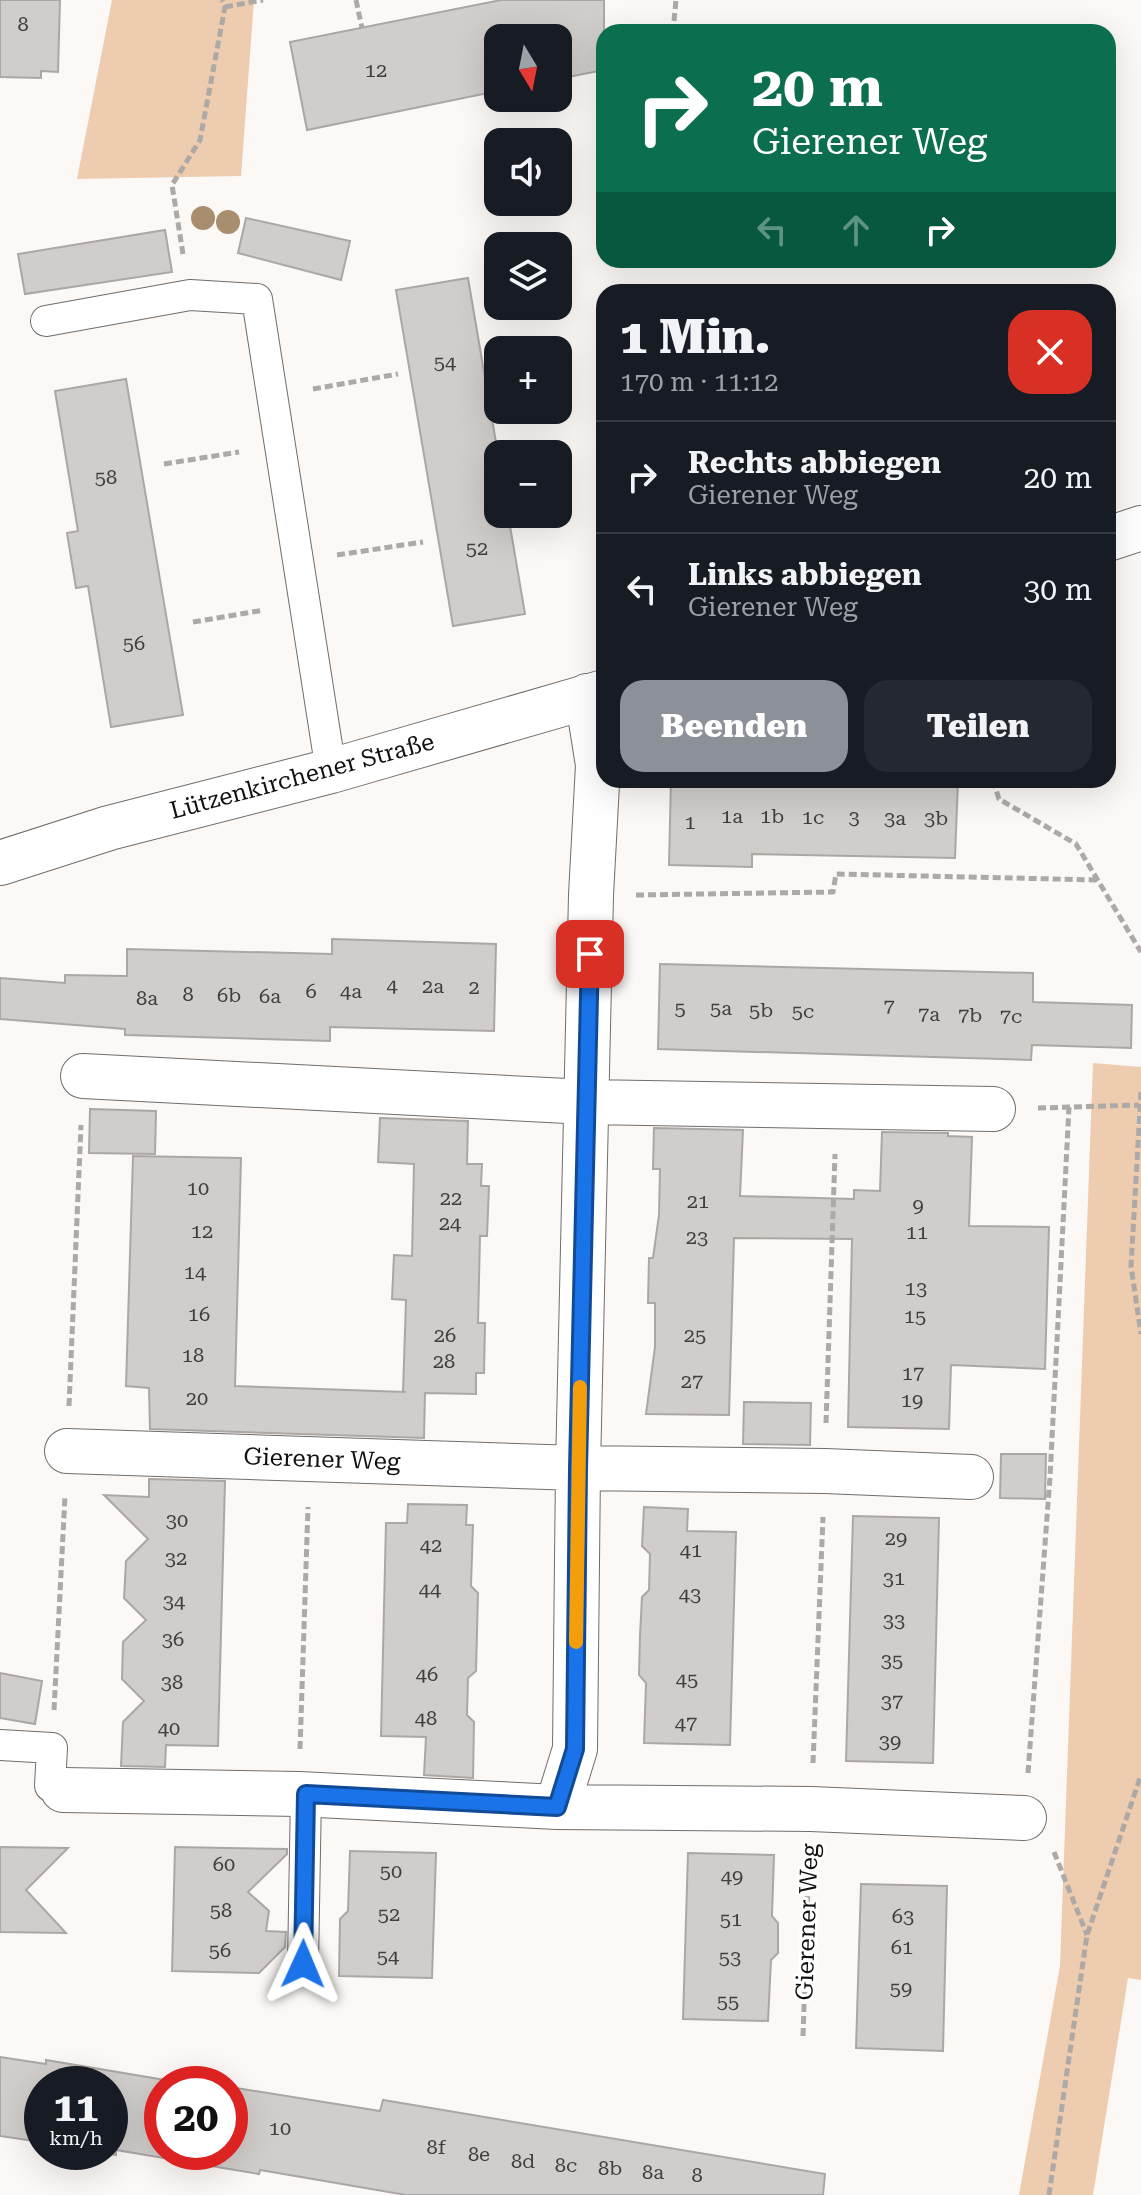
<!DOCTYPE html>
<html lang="de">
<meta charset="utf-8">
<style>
:root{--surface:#171b24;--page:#242831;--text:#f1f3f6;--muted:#9ea1a6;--line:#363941;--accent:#8c9099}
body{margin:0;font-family:"Roboto Serif",serif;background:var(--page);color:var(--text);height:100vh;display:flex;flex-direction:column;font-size:30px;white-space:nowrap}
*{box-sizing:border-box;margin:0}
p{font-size:26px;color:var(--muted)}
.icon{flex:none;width:44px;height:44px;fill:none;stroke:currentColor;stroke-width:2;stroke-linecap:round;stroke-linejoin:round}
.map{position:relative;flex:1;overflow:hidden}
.details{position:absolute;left:596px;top:284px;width:520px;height:504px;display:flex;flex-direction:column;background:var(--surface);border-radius:24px;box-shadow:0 8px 32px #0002}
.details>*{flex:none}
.banner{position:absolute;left:596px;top:24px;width:520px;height:244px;border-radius:24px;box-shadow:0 8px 32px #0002;background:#0b6e4f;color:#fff;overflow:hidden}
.needle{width:52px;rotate:170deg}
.tools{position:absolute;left:484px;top:24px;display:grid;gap:16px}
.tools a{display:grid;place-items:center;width:88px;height:88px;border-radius:16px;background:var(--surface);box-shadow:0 8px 32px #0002;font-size:40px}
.speed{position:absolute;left:24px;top:2066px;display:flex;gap:16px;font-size:40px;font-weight:700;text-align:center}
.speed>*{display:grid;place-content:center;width:104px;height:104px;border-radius:50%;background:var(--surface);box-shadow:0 8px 32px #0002;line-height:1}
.speed small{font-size:20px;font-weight:400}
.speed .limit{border:12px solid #d22;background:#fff;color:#111}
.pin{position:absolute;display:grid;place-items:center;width:68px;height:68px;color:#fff;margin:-34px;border-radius:16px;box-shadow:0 4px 12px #0006}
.me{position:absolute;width:88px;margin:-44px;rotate:1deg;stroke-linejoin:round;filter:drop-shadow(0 0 6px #0008)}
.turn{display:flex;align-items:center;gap:28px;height:168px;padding:0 24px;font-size:36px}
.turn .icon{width:104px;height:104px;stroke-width:2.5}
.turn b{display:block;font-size:56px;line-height:68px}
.lanes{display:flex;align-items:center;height:76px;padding:0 24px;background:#0003;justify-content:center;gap:40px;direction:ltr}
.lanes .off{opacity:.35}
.round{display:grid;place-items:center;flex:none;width:84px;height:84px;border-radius:24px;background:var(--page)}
.summary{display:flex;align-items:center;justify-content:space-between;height:136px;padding:0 24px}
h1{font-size:48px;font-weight:800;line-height:60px}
.cta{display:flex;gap:16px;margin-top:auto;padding:16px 24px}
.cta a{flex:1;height:92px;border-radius:24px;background:var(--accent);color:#fff;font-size:32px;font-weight:800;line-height:92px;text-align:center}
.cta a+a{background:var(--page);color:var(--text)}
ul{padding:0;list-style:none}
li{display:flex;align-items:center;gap:24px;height:112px;padding:0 24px;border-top:2px solid var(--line)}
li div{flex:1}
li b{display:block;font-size:30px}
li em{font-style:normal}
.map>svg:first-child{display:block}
</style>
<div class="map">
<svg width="1141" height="2195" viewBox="0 0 1141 2195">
<rect width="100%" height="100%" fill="#fcf8f5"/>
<path fill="#eeccb0" d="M112 0H254L241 176 77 179Z
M1093 1063 1141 1067V1980L1128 1978 1093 2195H1019L1060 1966Z"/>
<path fill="#d0cdca" stroke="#aba7a5" stroke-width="2" d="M0 0H60L58 72 41 71V78L0 77Z
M501 0H604V70L558 79V38H498V91L307 130 290 42Z
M246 218 350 241 341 280 238 253Z
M165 230 172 272 25 294 18 254Z
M468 278 498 454V514H508L525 614 453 626 396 290Z
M126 379 183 715 111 727 88 586 76 588 67 533 78 531 55 391Z
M671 780H958L955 858 752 854V867L669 865Z
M332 939 496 944 494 1031 330 1027V1041L125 1035V1029L0 1019V978L65 983V975L127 976V949L332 954Z
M660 964 1033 973V1002L1132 1005 1131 1048 1032 1045 1031 1060 658 1049Z
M90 1109 156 1111 155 1154 89 1153Z
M380 1118 468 1121 467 1164H482L481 1186H489L487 1236H480L478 1323H485L484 1373H476V1394L425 1393 424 1438 150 1429 149 1388 126 1386 133 1156 241 1158 235 1386 406 1392H403L406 1300 392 1299 394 1255 412 1256 414 1164 378 1162Z
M654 1128 743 1130 740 1196 854 1199V1190L880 1191 882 1132 948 1133V1136L972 1137 969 1226 1049 1227 1045 1369 951 1365 949 1429 848 1427 852 1239 734 1238 729 1415 646 1414 655 1347V1303H648L649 1258H653L659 1215 660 1169H653Z
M744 1402 811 1403 810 1445 743 1444Z
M1001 1454H1046L1045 1499 1000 1498Z
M149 1479 225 1481 218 1746 166 1745 165 1767 121 1766 123 1722 144 1701 122 1679 123 1642 146 1620 124 1598 126 1561 148 1539 104 1495 149 1497Z
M408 1504 467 1505 466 1525H473L471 1586 478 1593 476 1671 468 1678 467 1715 474 1722 473 1778 424 1775 426 1737 381 1736 386 1523H407Z
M644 1507 688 1509 687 1531 736 1532 730 1745 644 1743 646 1683 639 1675 640 1636 642 1597 649 1590 650 1554 642 1546Z
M853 1516 939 1518 933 1763 846 1761Z
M0 1673 42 1681 35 1724 0 1718Z
M0 1847 68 1848 26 1890 66 1933 0 1932Z
M175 1847 287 1849V1854L248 1892 269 1911 266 1931 286 1932 285 1947 259 1973 172 1971Z
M350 1851 436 1853 432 1978 339 1976 340 1919 348 1911Z
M688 1853 774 1855 772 1916 778 1923V1953L771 1960 768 2021 683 2019Z
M861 1884 947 1886 943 2051 856 2048Z
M0 2057 46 2064V2060L189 2084 190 2080 212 2084H162V2152H230V2087L380 2111 383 2100 825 2174 823 2195H406L260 2170 259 2174 116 2150V2155L100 2152H110V2084H42V2142L0 2136Z"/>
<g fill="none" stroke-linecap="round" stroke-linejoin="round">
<defs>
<path id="service" d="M46 321 190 295 257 299 331 771
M0 1745 52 1748 50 1786 63 1790
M303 1964 306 1794"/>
<path id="minor" d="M83 1076 587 1102 993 1109
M67 1451 578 1468 825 1471 971 1477
M63 1790 299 1794 557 1807 811 1809 1024 1818
M557 1807 575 1749 578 1468 591 895 598 765 587 696"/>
<path id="tertiary" d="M1108 539 1141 528
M0 863 109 828 331 771 604 692"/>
</defs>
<use href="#service" stroke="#706d6a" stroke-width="32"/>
<use href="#minor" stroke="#706d6a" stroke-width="46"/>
<use href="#tertiary" stroke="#706d6a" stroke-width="46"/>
<path stroke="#aca9a7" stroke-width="5" stroke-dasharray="8 4" stroke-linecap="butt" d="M356 0 362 28
M225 7 263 0
M674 21 676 0
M183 254 172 185 200 140 225 7 222 0
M313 389 398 374
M164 464 239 452
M337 555 423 542
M193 622 264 610
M993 780 999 799 1076 844 1141 952
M636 895 833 892 836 874 1099 880
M1141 1092 1131 1266 1141 1334
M1038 1108 1139 1105
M69 1406 81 1125
M826 1423 835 1154
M54 1710 65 1496
M300 1749 308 1507
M813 1763 823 1517
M1028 1773 1050 1477 1069 1107
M1054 1852 1087 1935
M803 2036 809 1857
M1049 2195 1087 1935 1141 1775"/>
<use href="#service" stroke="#fff" stroke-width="30"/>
<use href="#minor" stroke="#fff" stroke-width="44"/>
<use href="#tertiary" stroke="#fff" stroke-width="44"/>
</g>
<g fill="#a88d6e">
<circle cx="203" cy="218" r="12"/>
<circle cx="228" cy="222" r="12"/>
</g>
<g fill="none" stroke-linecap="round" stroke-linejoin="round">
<defs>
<path id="route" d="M303 1964 306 1794 557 1807 575 1749 578 1468 590 954"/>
</defs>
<use href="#route" stroke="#114b97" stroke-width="20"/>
<use href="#route" stroke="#1a73e8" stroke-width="14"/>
<path stroke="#f59e0b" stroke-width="14" d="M576 1642 580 1387"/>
</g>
<g text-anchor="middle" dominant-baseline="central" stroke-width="6" stroke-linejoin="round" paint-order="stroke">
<g font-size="20" fill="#413f3e">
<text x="23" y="24">8</text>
<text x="376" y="70">12</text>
<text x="445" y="362">54</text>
<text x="106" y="477">58</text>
<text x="477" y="548">52</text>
<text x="134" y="643">56</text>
<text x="732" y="816">1a</text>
<text x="772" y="816">1b</text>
<text x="813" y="817">1c</text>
<text x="854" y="817">3</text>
<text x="895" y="818">3a</text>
<text x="936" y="818">3b</text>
<text x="690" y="822">1</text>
<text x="392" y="985">4</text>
<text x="433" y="986">2a</text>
<text x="474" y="987">2</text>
<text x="311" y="991">6</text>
<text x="351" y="991">4a</text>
<text x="188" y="994">8</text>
<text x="229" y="995">6b</text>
<text x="270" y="996">6a</text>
<text x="147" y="998">8a</text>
<text x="889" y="1006">7</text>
<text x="680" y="1008">5</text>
<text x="721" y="1008">5a</text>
<text x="761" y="1010">5b</text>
<text x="803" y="1011">5c</text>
<text x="929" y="1014">7a</text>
<text x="970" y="1015">7b</text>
<text x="1011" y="1016">7c</text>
<text x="198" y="1188">10</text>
<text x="451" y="1198">22</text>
<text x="698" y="1201">21</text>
<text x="918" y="1205">9</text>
<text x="450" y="1223">24</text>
<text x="202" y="1231">12</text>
<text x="917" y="1232">11</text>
<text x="697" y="1237">23</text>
<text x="195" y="1272">14</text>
<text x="916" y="1288">13</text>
<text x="199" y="1314">16</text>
<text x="915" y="1316">15</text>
<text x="445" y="1335">26</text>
<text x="695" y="1335">25</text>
<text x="193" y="1355">18</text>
<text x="444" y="1361">28</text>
<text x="913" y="1373">17</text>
<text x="692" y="1381">27</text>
<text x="197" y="1398">20</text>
<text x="912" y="1400">19</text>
<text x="177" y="1520">30</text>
<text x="896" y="1538">29</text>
<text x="431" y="1545">42</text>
<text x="691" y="1550">41</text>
<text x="176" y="1558">32</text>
<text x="894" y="1578">31</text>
<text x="430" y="1589">44</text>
<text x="690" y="1594">43</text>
<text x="174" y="1601">34</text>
<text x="894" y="1620">33</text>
<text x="173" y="1639">36</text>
<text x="892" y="1660">35</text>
<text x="427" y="1674">46</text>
<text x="687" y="1679">45</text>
<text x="172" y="1682">38</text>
<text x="892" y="1701">37</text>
<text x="426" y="1718">48</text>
<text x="686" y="1723">47</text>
<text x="169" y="1728">40</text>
<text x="890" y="1741">39</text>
<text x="224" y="1864">60</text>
<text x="391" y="1871">50</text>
<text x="732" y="1876">49</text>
<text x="221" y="1910">58</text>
<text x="389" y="1914">52</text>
<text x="903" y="1916">63</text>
<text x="731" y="1919">51</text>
<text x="902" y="1947">61</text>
<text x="220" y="1950">56</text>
<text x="388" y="1956">54</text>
<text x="730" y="1957">53</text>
<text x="901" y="1988">59</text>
<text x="728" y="2001">55</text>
<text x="280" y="2128">10</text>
<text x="436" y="2147">8f</text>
<text x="479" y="2154">8e</text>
<text x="523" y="2161">8d</text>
<text x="566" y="2165">8c</text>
<text x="610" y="2168">8b</text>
<text x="653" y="2172">8a</text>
<text x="697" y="2175">8</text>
</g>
<g font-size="24" fill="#11100f" stroke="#fff">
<text transform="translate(302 776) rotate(-15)">Lützenkirchener Straße</text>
<text transform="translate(322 1459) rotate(2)">Gierener Weg</text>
<text transform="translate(807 1922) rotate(-88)">Gierener Weg</text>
</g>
</g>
</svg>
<div class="tools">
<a><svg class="needle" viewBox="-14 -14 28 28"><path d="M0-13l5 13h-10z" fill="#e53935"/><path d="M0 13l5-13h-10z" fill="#9ea1a6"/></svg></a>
<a><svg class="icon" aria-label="sound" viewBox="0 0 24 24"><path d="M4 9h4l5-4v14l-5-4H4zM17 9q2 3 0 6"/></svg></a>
<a><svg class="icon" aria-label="layers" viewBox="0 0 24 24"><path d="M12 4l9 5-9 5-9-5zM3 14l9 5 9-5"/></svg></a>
<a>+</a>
<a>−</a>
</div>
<div class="speed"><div>11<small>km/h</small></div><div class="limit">20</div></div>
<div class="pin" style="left:590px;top:954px;background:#d93025"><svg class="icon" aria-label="arrive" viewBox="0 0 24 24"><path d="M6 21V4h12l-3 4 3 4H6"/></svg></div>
<svg class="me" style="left:303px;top:1964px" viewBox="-20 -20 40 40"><path d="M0-17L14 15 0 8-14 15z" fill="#1a73e8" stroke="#fff" stroke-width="4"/></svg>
<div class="banner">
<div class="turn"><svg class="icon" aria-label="right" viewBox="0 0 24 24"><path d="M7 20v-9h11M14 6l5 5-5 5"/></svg><div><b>20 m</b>Gierener Weg</div></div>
<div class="lanes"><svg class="icon off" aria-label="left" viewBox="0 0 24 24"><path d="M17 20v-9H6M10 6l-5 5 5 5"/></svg><svg class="icon off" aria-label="ahead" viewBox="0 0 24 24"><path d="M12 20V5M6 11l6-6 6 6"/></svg><svg class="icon" aria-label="right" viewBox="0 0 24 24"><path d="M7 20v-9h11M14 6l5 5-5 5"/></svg></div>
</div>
<section class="details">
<div class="summary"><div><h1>1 Min.</h1><p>170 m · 11:12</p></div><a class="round" style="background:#d93025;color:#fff"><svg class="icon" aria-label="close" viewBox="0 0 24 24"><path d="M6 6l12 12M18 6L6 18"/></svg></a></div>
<ul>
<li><svg class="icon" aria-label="right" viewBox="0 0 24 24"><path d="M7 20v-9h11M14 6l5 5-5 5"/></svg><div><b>Rechts abbiegen</b><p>Gierener Weg</p></div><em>20 m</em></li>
<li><svg class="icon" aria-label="left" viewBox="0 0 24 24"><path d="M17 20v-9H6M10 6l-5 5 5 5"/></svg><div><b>Links abbiegen</b><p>Gierener Weg</p></div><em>30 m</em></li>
</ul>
<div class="cta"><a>Beenden</a><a>Teilen</a></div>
</section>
</div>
